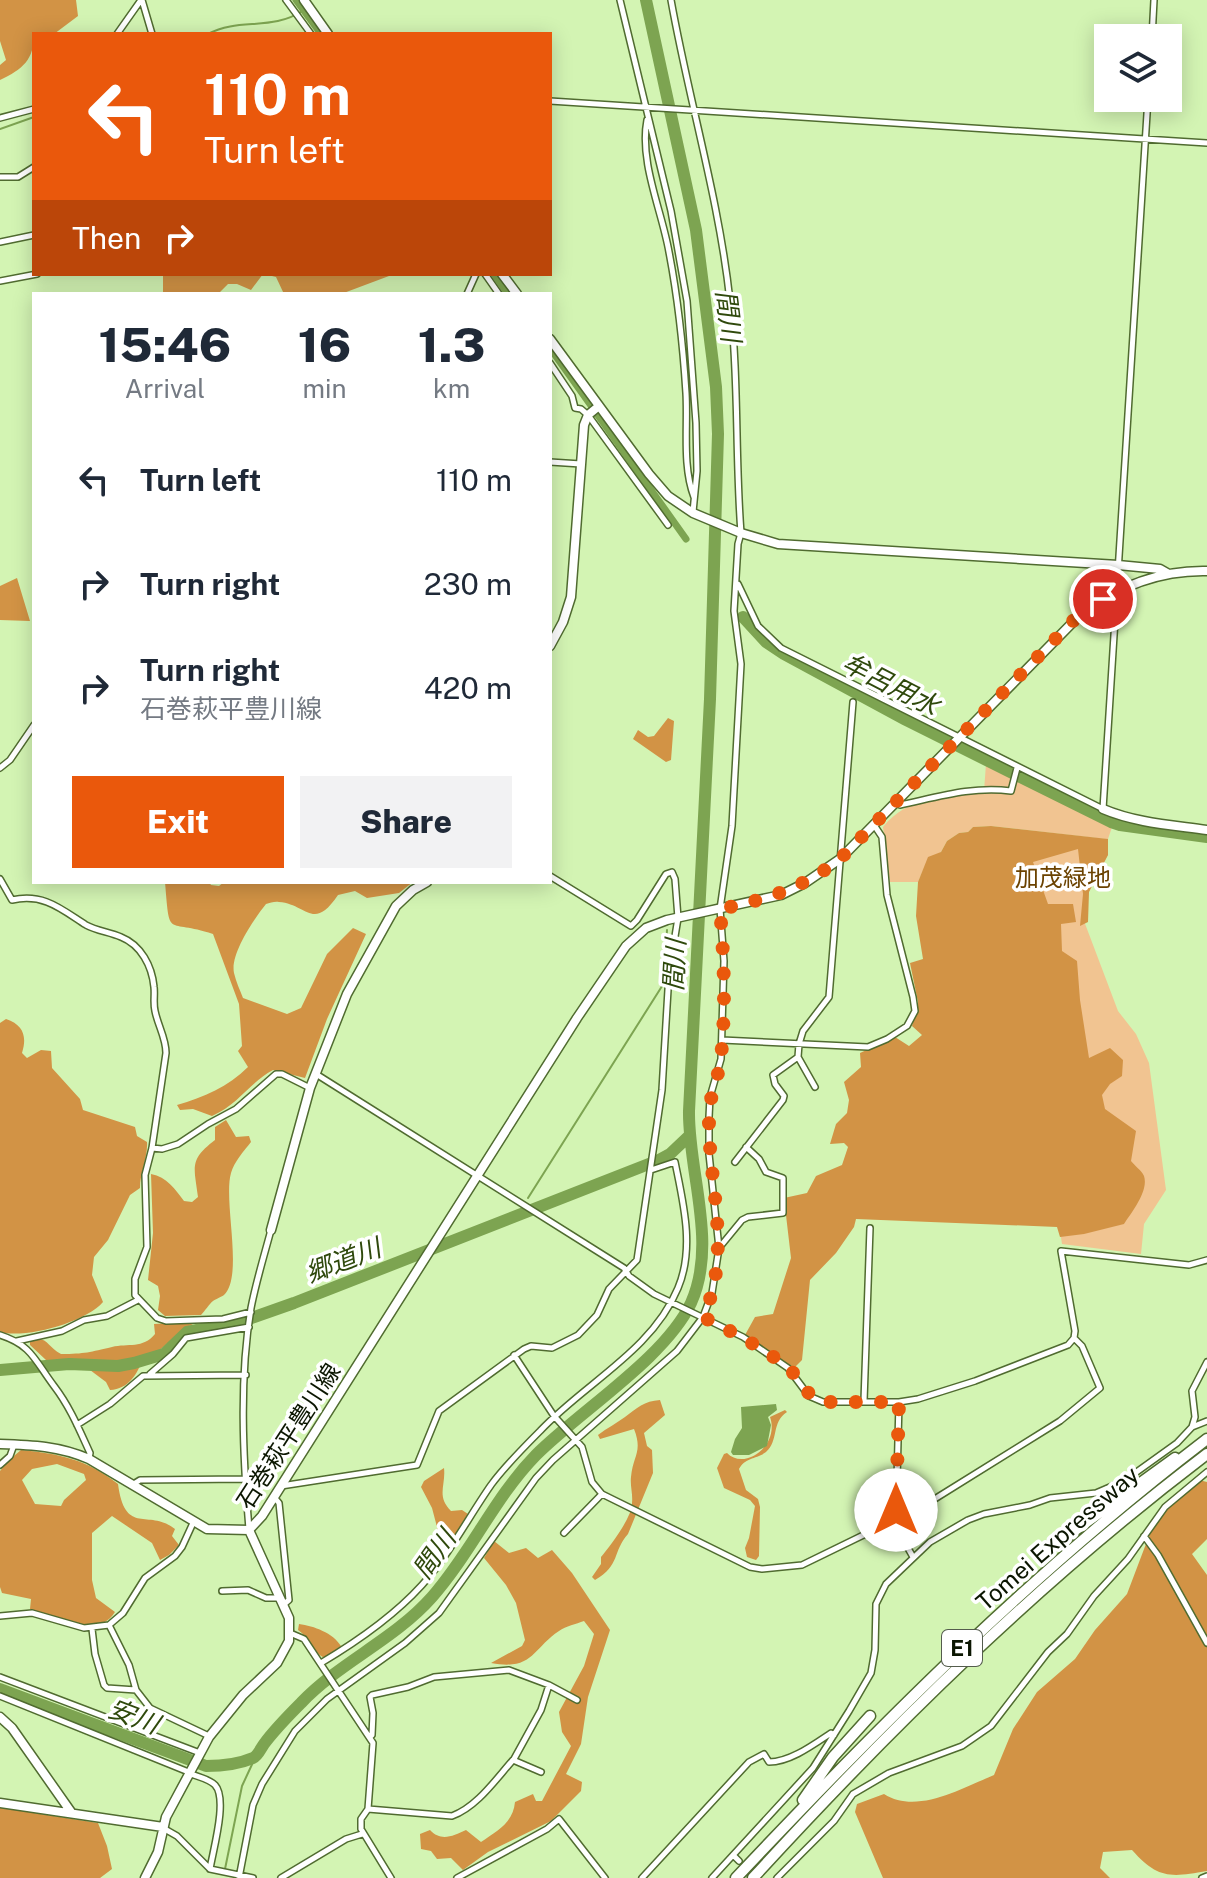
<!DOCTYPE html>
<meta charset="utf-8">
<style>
:root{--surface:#fff;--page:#f2f2f3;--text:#1f2937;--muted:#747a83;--accent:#ea580c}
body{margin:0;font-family:"Public Sans","Noto Sans JP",sans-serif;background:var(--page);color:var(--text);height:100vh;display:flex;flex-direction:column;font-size:30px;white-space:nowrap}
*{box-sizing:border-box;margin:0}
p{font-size:26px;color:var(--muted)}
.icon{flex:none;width:44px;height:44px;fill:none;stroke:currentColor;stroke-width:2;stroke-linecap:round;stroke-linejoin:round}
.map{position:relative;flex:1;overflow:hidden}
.side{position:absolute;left:32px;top:292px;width:520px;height:592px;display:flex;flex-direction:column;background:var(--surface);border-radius:0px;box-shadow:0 4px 20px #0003}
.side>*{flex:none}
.guide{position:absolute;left:32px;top:32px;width:520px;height:244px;border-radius:0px;box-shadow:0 4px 20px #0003;background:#ea580c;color:#fff;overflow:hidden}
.controls{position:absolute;left:1094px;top:24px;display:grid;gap:16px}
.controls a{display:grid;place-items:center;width:88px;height:88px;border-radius:0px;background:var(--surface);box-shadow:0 4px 20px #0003;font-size:40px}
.pin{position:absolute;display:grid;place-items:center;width:68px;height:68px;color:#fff;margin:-34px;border:4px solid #fff;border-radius:50%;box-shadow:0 2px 8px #0007}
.me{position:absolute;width:88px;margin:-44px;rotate:0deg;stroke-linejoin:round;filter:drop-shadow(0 0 6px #0008)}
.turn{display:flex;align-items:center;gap:28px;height:168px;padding:0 40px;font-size:36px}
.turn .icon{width:104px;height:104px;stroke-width:2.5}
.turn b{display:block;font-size:56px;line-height:68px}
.then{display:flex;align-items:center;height:76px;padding:0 40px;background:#0003;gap:16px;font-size:30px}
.eta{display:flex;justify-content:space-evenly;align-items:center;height:136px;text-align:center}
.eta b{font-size:48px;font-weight:800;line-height:56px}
.action{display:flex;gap:16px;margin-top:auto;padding:16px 40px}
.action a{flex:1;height:92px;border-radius:0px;background:var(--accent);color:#fff;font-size:32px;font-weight:800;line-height:92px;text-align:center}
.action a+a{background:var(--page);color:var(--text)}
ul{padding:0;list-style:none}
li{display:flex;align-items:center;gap:24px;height:104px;padding:0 40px}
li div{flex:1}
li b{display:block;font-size:30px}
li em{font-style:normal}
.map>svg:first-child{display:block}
</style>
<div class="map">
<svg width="1207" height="1878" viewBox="0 0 1207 1878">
<rect width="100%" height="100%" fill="#d3f4b3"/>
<path fill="#f1c491" d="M986 764 1113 824 1108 839V855L1085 890 1084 921 1118 1011 1136 1034 1149 1063 1166 1190 1144 1224 1141 1254 1062 1244 1060 1231 1102 1111 1087 1062 1062 951 1030 861 1105 839 991 826 973 827 968 832 959 833 947 841 941 852 925 866 918 882H890L883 827C908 796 947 795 984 791Z"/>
<path fill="#d29345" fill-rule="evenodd" d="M0 0H76L78 16 54 34H34C34 60 23 69 0 80V65L6 60 0 41Z
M163 274H263L251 290 237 284H228L218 294H163Z
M264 274H403L389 276 341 294H284L276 277Z
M17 578 30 621 0 620V586Z
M668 718 674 721 671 760 666 762 633 739 638 730 648 737 654 736Z
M991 826 1108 839V855L1089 892 1088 922 1080 926 1083 894 1078 849 1033 862 1048 904H1073L1076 922 1061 924 1062 951 1077 961 1080 1000 1089 1058 1110 1048 1123 1060 1122 1076 1110 1084 1102 1095 1105 1109 1136 1131 1131 1161C1134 1165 1142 1171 1144 1176 1149 1191 1131 1213 1124 1224L1084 1234 1060 1237 1057 1227 856 1219 854 1227 836 1253 810 1280 802 1360 795 1367H789L745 1335 755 1317 773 1314 791 1258 784 1198 807 1193 816 1176 842 1165 848 1147 844 1143 830 1144 836 1124 847 1113 849 1100 844 1082 861 1067 860 1053 895 1037 909 1046 922 1035 912 1026 918 1002 910 963 923 959 916 916 918 882 928 857 941 852 947 841 959 833 968 832 973 827Z
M165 882H209L211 885 219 886 224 882H413L399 893 367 898 355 891 338 895C313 932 307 904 279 902 275 901 270 903 266 904 254 919 230 954 234 973 236 982 240 990 243 998L287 1014 301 1008 327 954 353 928 366 934 327 1019 305 1078 273 1070C249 1083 239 1104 212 1116L193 1109 180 1110 177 1105C204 1097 228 1087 248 1067L238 1051 242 1046 239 1004 213 934C166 918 170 941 165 882Z
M6 1019C24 1025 27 1037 22 1053L27 1058 41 1050 51 1051 52 1068 80 1099 83 1110 135 1127 137 1136 147 1142C148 1157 140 1172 140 1188L130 1195 108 1240 94 1257 92 1275 103 1302C86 1322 26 1339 0 1332V1023Z
M226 1120 236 1137 249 1136 251 1142C244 1151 234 1162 231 1173 223 1201 244 1276 224 1295 223 1296 214 1300 213 1301 209 1304 205 1311 201 1315L165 1316 158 1310 160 1296 158 1286 148 1280 153 1233 151 1174C167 1177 175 1189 184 1201L192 1202 198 1197C194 1166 189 1160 215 1140V1127Z
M191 1322 193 1324C172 1334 168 1349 143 1359 137 1374 129 1389 110 1390L106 1382 90 1370 88 1361 46 1360 30 1345V1341C47 1334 47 1347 61 1354 85 1354 90 1352 112 1347 128 1343 143 1349 155 1334L154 1324Z
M660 1400 665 1415 644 1433 647 1446 652 1450 653 1473 628 1534C612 1552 621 1565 595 1580L592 1577 601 1564V1557C610 1546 632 1518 632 1503 633 1494 630 1486 631 1477 633 1455 643 1452 634 1429L600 1439 598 1435C607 1428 617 1423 625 1417 637 1408 644 1401 660 1400Z
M785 1410 787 1412C771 1422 779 1441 766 1452 757 1459 745 1457 739 1469L746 1490 758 1499 760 1507 759 1556 756 1560 747 1557 745 1548 749 1538 755 1506 750 1500 724 1488 717 1468 724 1454 727 1453C744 1471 780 1446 770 1417Z
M21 1450C60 1454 86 1459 118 1484 125 1537 149 1508 175 1529L172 1536 179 1545 169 1555 160 1560 152 1543 112 1516 92 1533V1580L96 1598 115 1612C97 1641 54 1616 30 1609L31 1599 2 1593 0 1587V1471L8 1461ZM57 1464 84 1474 86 1480 64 1500 61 1506 35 1504 22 1480 32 1469Z
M444 1468C446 1486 436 1496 451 1511L462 1510 468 1514 449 1544 441 1542 432 1508 421 1487 424 1481Z
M1199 1480 1207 1482V1539L1192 1554 1207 1575V1871C1169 1878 1157 1878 1132 1850L1103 1852 1100 1868 1110 1878H883L855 1812 857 1804 884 1794C917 1815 962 1788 994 1775L1013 1729 1037 1692 1075 1659 1095 1630 1127 1594 1152 1528 1170 1505Z
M494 1541 509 1553 526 1548 538 1558 552 1550 572 1573 610 1630 588 1697 581 1744 566 1774 582 1782 581 1791 551 1821 488 1852 463 1870 451 1858 437 1859 431 1851 421 1849 420 1834 430 1830C441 1842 453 1836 466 1830L481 1842C497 1831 513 1823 515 1802L533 1794 536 1801H542L571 1746 562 1732 559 1712 584 1666 594 1634 584 1621C576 1624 566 1626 559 1631 532 1649 533 1671 491 1663L522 1646 525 1640 516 1603 506 1585 484 1558Z
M299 1624C314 1626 333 1633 341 1646L325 1658C313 1653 309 1637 298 1630Z
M0 1806H12L28 1812 98 1823 107 1846 112 1869 100 1878H0Z"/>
<path fill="#7da451" d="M776 1404 777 1410 768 1417 771 1425 767 1446 749 1455H733L731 1452 735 1439 742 1428 741 1407Z"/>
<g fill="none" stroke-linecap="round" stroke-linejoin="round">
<path stroke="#7da451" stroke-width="2" d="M208 34C240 17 271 32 304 10
M0 129 34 117
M528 1198 664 983 667 930
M225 1869 242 1786 255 1758"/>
<path stroke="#7da451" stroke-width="7" d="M296 0 321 34
M494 274 508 294
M550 348 686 539"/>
<path stroke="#7da451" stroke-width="12" d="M743 617 766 642 784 654 906 720 1111 822 1120 825 1207 837
M0 1370 69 1364 118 1366 134 1363 164 1354 187 1332 243 1321 294 1303 659 1160 670 1154 689 1136
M0 1689 206 1766C221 1766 239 1764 253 1758 258 1756 261 1748 264 1744 275 1729 288 1716 301 1703 340 1662 394 1640 432 1597 471 1553 494 1498 536 1455 581 1410 665 1358 691 1303 718 1243 688 1172 689 1111L710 699 718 434 716 387 696 230 646 0"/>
<defs>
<path id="street" d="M142 0 152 34
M286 0 311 34
M620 0 671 211 687 301 696 423 697 471 693 512
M117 34 141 0
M1152 38 1154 0
M550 101 1207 143
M0 118 34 109
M647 120C639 162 662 211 669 252 678 299 683 346 686 393 688 426 682 466 694 497
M0 177H18L34 167
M0 242 34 235
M485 274 499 294
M0 281 37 274
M467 294 476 274
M550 363 572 396 575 408 581 409 588 415 668 525
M550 462 581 464
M738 584 758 626 781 648 1103 809 1148 98
M0 768 10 760 34 725
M896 803 900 805C938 797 972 786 1011 791L1017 768
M0 879 12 900C44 893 61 909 86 925 97 931 110 932 121 937 141 945 152 966 154 987 155 995 153 1003 155 1011 158 1026 166 1038 166 1053L152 1148 145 1175 147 1247 135 1279V1295L157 1318 166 1321 223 1319 251 1312
M722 1040 868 1047 887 1039 907 1026 915 1011 913 997 887 895 882 837 874 825
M316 1074 624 1268 629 1276 654 1294 743 1337 788 1368 809 1396 823 1402H899L918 1399 975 1381 1068 1345 1074 1338 1075 1331 1061 1251 1189 1265 1207 1260
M815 1087 798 1057 799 1044 803 1031 829 997 853 702
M152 1148 162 1149 178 1144 208 1124 236 1109 276 1074H282L310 1088
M735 1162 783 1100 784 1096 775 1084 773 1075 798 1057
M719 1248 742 1220 748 1217 783 1213V1178L766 1172 759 1159 746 1147
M0 1335C32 1345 35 1361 54 1386 70 1407 79 1429 90 1453L89 1458
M17 1341 62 1331 84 1320 107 1316 138 1300
M514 1355 554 1416 582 1447 592 1482 602 1494 750 1567 762 1569 802 1565 925 1505 1060 1421 1100 1388 1082 1346 1074 1338
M150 1374 173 1354 186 1338 249 1327
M864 1401 870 1228
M899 1402 896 1518 900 1534 913 1557
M77 1425 110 1404 143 1376 246 1375
M1192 1427 1207 1421
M0 1465 10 1456 14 1445
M132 1485 140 1480 245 1479
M281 1486 417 1465 439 1411 524 1349 531 1346 552 1348 578 1335 597 1315 609 1289 637 1260 662 1090 669 973 678 918 675 879 672 872 666 874 637 920 631 926 550 876
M274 1497 279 1503 289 1600 283 1605
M249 1529C243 1457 239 1380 251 1308 256 1282 264 1256 271 1230
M564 1533 602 1494
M1144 1536 1158 1555 1207 1643
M222 1591 248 1590 266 1598H279
M0 1616 32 1613 84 1628 109 1625 123 1613 145 1578 175 1556 182 1547 193 1523
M109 1625 129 1665 136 1690 150 1708 209 1736
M92 1629 95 1654 104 1685 107 1688 136 1690
M290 1633 304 1639 373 1743 368 1809 361 1819V1829L391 1878
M321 1663C358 1641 393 1617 422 1585 449 1555 468 1518 491 1485 505 1466 523 1448 540 1431 585 1383 652 1351 678 1288 695 1248 683 1202 675 1162L651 1170
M0 1677 200 1753
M0 1696 191 1773
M370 1737 372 1735 373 1713 370 1697 372 1695 408 1687 434 1677 509 1670 549 1685 577 1700
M514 1759 541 1710 549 1685
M191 1774C199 1777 209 1779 215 1785 228 1799 213 1850 210 1869
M368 1809 452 1816C477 1807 496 1779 513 1760L541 1772
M163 1828 177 1836 210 1869 253 1878
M733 1855 739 1861
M239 1878 253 1805 262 1784 295 1731 327 1699 405 1643 439 1613 536 1478 553 1460 677 1351 703 1317 712 1293 719 1248 709 1154V1117L710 1097 721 1059 724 961 720 909 732 826 741 664 734 611 738 544 741 533C735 456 739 378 730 301 719 199 689 101 671 0
M281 1878 346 1839 362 1834
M457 1878 547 1829 559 1819 605 1878
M642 1878 749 1762 764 1754 769 1762C790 1762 813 1745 831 1733L834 1735
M712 1878 813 1768 849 1711 871 1673 875 1650 876 1604 886 1584 930 1542 968 1520 984 1514 1030 1505 1050 1498 1096 1493 1124 1481 1177 1443 1192 1427 1195 1417 1192 1391 1207 1362
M777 1878 834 1821 853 1794 889 1773 962 1746 991 1726 1048 1652 1067 1634 1094 1596 1128 1559 1165 1507 1207 1472
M1202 1878 1207 1876"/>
<path id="secondary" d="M304 0 328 34
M502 274 517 294
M550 339 649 474 668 496 693 513 741 533 778 544 1118 565 1160 569 1167 573
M550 646 563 622 571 597 584 425 588 415 599 406
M1103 809C1136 823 1172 825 1207 830
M271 1230 310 1088 347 994 396 906 413 890 427 882
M0 1444C32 1445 59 1446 89 1459L207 1529 249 1530
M249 1530 262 1516 577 1018 626 946 646 928 667 920 781 895 805 883 840 859 1082 613C1119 586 1161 570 1207 571
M0 1717 12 1728 71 1812
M0 1803 163 1827
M145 1878 158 1852 166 1817 209 1737 243 1695 277 1663 289 1641V1618L249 1530"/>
<path id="highway" d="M1041 1555 1175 1458
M803 1800 833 1757 870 1716
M736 1878C886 1719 1033 1572 1207 1439
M753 1878C893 1725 1041 1580 1207 1454"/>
</defs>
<use href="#street" stroke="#506b30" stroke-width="8"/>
<use href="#secondary" stroke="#506b30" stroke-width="11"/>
<use href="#highway" stroke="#506b30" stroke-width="13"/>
<use href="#street" stroke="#fff" stroke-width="5"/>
<use href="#secondary" stroke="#fff" stroke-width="8"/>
<use href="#highway" stroke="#fff" stroke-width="10"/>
</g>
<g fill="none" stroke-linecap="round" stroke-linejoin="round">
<path stroke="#ea580c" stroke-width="14" stroke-dasharray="0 25.2" d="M896 1510 899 1402H823C804 1396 802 1379 787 1367 762 1347 732 1332 703 1317 733 1253 708 1184 709 1117 709 1095 719 1078 721 1057 726 1008 724 958 720 909 765 900 803 888 840 859L1074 620 1103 599"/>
</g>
<g text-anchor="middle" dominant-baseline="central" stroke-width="7" stroke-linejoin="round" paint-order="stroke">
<rect fill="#fff" stroke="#545c4d" stroke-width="2" x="942" y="1630" width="40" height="36" rx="6"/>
<g font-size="22" font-weight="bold" fill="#0b1601">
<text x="962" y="1648">E1</text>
</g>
<g font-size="24" fill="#6b4200" stroke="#fff">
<text x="1063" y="877">加茂緑地</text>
</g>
<g font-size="24" fill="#0b1601" stroke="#fff">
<text transform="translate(288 1436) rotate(-57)">石巻萩平豊川線</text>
<text transform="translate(1057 1538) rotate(-41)">Tomei Expressway</text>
</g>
<g font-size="26" font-style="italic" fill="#2f490c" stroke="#fff">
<text transform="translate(729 316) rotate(83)">間川</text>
<text transform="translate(891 684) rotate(27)">牟呂用水</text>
<text transform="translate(674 965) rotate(-87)">間川</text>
<text transform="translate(343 1260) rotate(-21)">郷道川</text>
<text transform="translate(434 1554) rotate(-55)">間川</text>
<text transform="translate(134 1716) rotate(21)">安川</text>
</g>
</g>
</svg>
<div class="controls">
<a><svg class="icon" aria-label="layers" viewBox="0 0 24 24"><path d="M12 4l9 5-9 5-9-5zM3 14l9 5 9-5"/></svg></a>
</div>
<div class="pin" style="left:1103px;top:599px;background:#d93025"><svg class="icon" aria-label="arrive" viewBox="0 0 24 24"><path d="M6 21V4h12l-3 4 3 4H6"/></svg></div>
<svg class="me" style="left:896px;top:1510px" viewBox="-20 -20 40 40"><circle r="19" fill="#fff"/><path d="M0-13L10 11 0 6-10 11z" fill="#ea580c"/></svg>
<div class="guide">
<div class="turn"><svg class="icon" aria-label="left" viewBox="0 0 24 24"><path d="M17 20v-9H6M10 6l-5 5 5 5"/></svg><div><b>110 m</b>Turn left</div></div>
<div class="then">Then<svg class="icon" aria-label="right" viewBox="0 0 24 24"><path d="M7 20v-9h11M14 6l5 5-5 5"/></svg></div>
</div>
<section class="side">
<div class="eta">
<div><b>15:46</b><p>Arrival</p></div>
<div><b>16</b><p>min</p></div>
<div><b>1.3</b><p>km</p></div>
</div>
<ul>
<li><svg class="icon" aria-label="left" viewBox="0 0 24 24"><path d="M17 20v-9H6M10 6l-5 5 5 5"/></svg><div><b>Turn left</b></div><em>110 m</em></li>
<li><svg class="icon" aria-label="right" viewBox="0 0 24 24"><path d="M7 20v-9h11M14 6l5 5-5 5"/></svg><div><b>Turn right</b></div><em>230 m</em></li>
<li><svg class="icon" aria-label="right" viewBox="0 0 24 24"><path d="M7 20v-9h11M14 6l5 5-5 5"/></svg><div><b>Turn right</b><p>石巻萩平豊川線</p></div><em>420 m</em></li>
</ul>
<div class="action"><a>Exit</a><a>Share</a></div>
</section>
</div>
